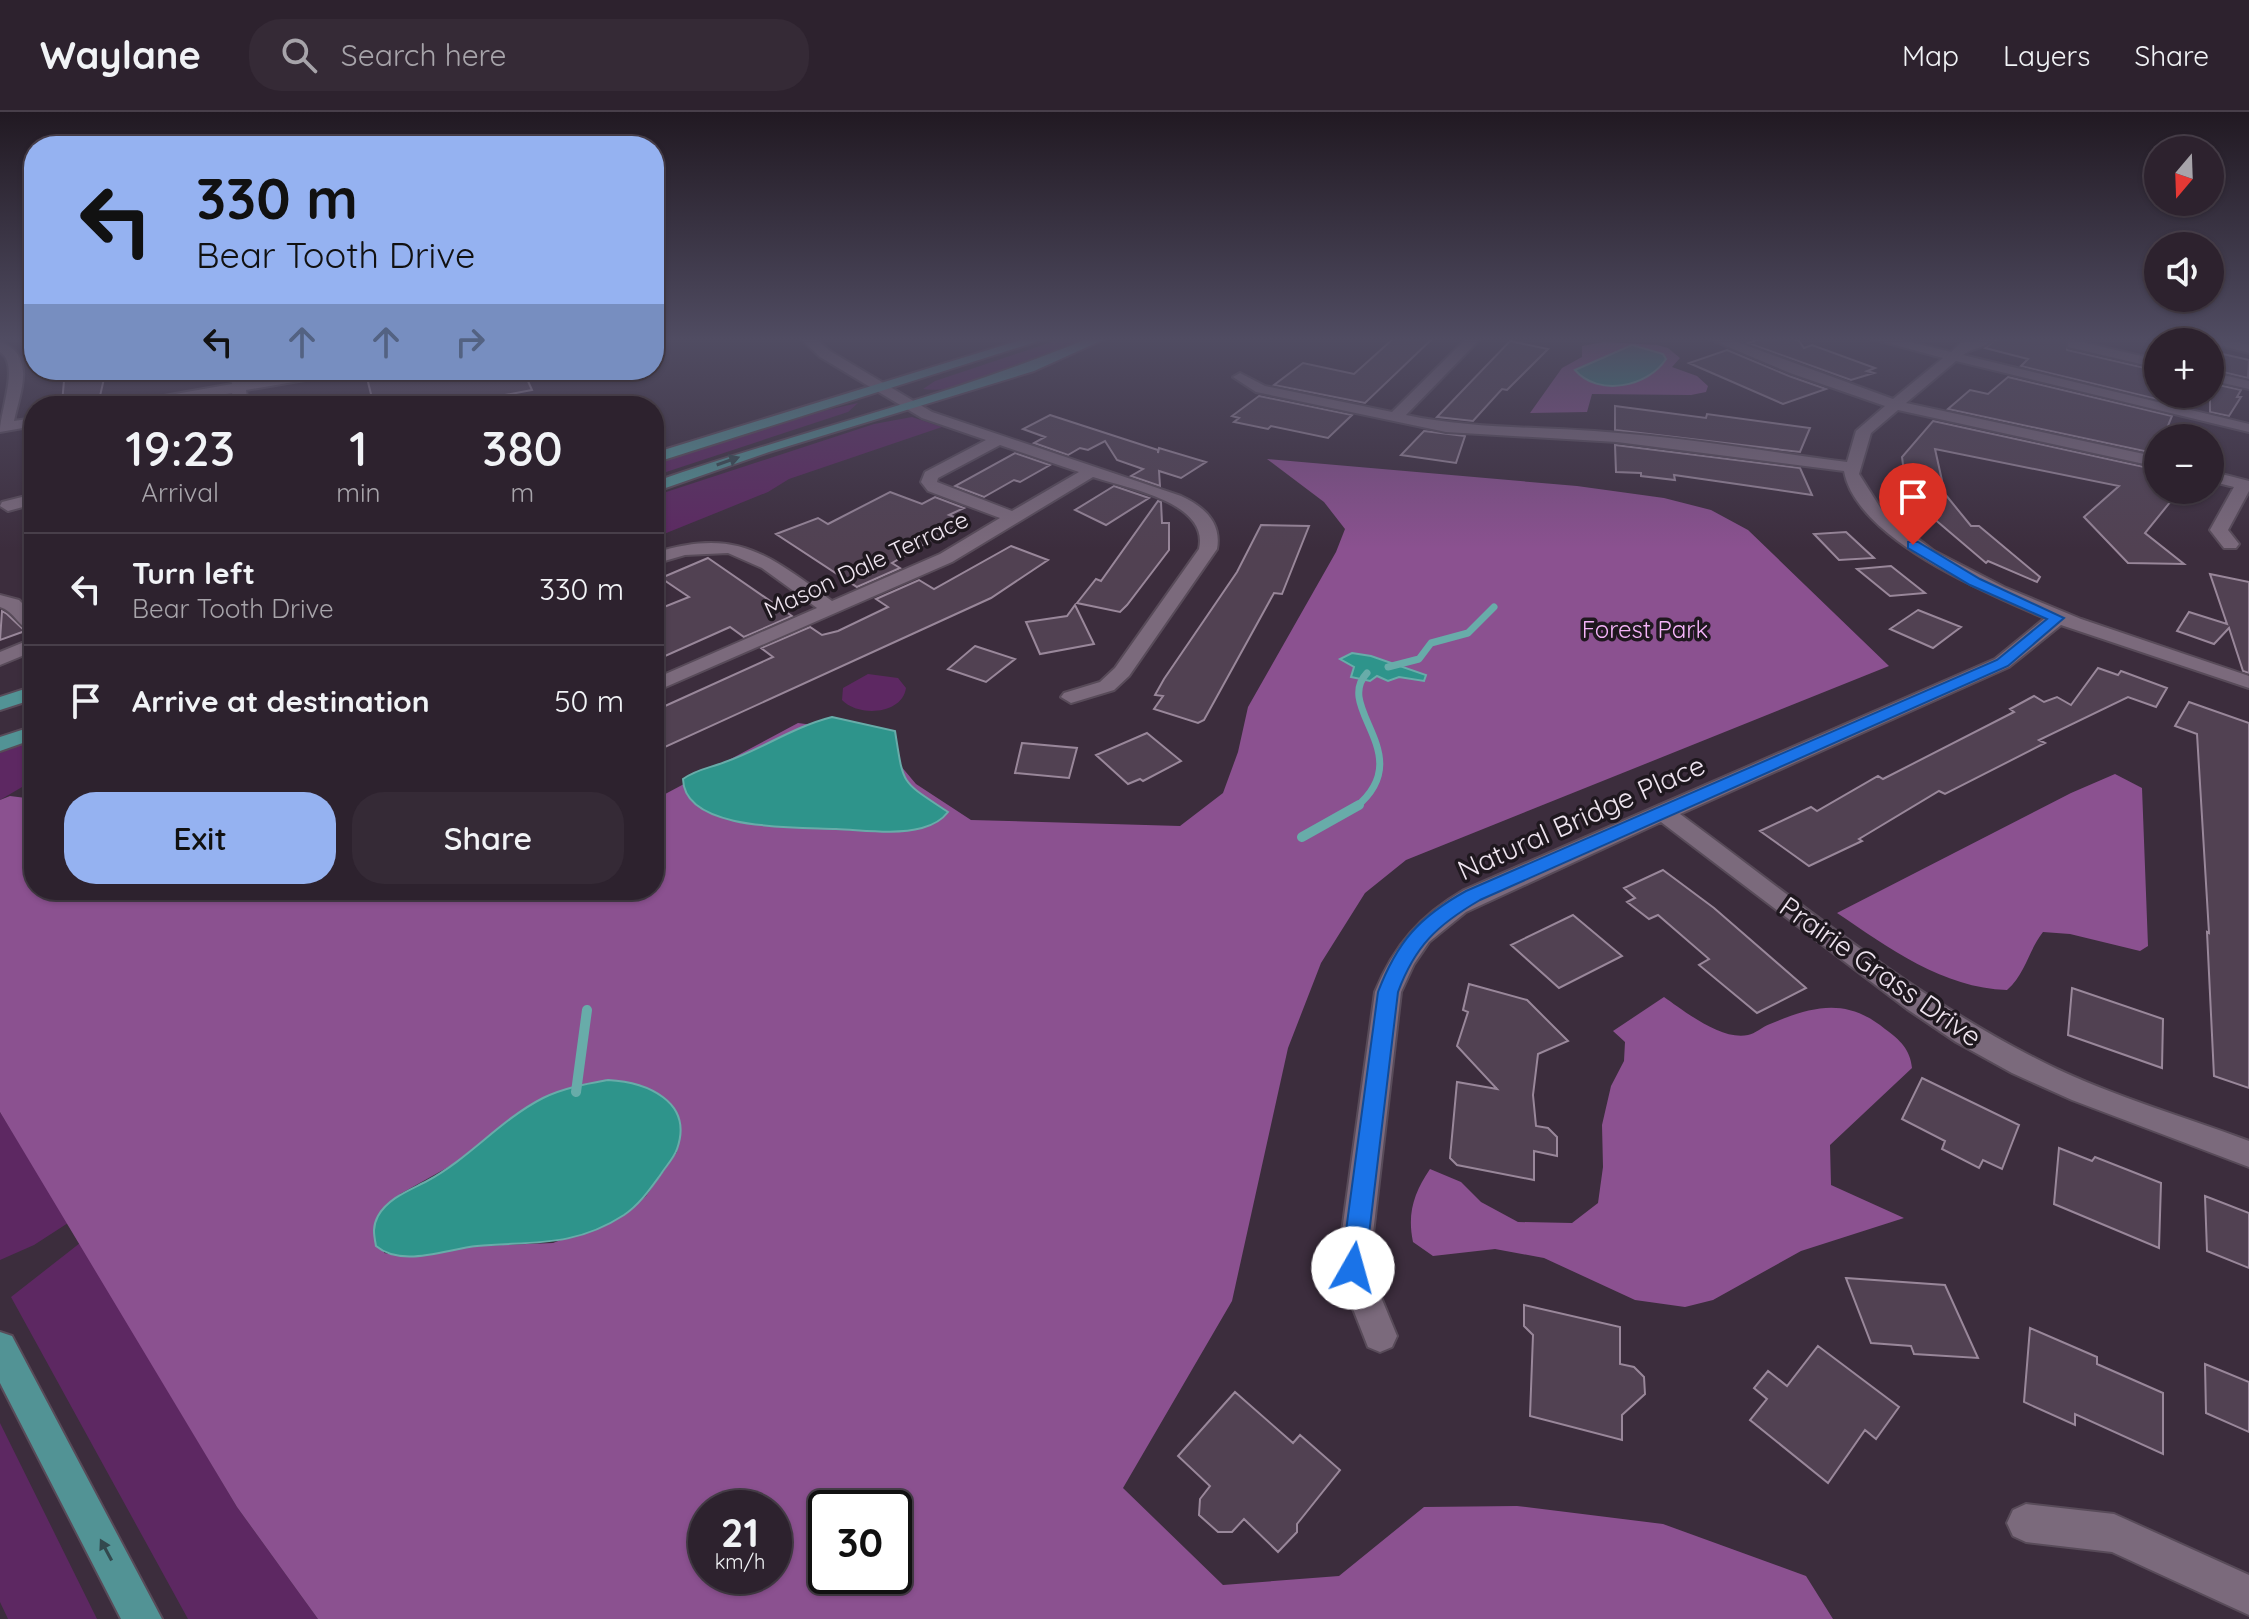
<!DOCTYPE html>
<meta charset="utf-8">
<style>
:root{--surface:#2d222e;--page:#352a36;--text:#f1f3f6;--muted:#a7a4aa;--line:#483f4a;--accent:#95b2f1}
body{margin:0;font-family:Quicksand,sans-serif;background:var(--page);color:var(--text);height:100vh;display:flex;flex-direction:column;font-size:30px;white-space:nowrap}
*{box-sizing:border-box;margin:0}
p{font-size:26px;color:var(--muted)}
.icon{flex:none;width:44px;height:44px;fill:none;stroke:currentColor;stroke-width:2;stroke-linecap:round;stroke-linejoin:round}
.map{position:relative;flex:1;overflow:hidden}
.panel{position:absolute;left:24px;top:284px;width:640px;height:504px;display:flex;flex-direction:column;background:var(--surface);border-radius:32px;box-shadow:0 2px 6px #0004,0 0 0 2px var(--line)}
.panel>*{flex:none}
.hud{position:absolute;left:24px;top:24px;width:640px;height:244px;border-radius:32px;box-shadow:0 2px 6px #0004,0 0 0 2px var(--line);background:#95b2f1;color:#111;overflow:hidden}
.needle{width:52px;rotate:199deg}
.buttons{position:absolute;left:2144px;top:24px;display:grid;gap:16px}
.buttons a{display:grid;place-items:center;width:80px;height:80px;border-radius:50%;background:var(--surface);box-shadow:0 2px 6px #0004,0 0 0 2px var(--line);font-size:40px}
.speed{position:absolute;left:688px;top:1378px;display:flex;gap:16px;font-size:40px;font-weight:700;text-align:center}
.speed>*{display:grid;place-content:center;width:104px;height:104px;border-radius:50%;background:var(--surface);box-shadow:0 2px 6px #0004,0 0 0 2px var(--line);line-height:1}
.speed small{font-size:20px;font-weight:400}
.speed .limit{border:4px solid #111;border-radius:12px;background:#fff;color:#111}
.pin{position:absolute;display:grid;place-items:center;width:68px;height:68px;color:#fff;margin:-82px -34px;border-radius:50% 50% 50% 0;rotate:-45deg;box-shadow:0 0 8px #0007}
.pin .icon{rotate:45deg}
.me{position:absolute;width:88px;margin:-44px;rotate:7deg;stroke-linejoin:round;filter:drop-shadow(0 0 6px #0008)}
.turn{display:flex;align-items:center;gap:28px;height:168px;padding:0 40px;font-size:36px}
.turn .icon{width:104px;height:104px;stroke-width:2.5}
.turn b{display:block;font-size:56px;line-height:68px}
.lanes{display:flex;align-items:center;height:76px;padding:0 40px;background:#0003;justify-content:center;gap:40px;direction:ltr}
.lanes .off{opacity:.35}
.eta{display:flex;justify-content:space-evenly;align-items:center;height:136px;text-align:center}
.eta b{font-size:48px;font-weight:600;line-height:56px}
.primary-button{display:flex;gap:16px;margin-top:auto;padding:16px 40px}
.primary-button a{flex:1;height:92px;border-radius:32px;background:var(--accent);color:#111;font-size:32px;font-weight:600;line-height:92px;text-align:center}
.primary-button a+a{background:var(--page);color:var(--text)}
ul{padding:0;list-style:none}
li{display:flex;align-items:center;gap:24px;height:112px;padding:0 40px;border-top:2px solid var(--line)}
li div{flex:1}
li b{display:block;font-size:30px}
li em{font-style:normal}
header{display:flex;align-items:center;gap:48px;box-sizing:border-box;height:112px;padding:0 40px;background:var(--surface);border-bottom:2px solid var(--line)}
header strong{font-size:38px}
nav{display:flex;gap:44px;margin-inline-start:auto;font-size:28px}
.search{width:560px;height:72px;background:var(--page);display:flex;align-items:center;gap:20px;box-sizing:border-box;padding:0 28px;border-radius:32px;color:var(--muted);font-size:30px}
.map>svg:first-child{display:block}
</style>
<header>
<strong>Waylane</strong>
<div class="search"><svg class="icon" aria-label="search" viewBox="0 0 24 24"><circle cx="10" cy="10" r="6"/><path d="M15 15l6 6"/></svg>Search here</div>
<nav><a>Map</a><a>Layers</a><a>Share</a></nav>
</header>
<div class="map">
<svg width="2249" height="1507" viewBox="0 0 2249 1507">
<rect width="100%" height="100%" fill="#3c2d3d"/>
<path fill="#5d2862" d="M1064 226H1087C1052 242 959 284 923 277L935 269Z
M858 291 848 300 654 364V351L801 304Z
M912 305 942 315 789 367 768 380 654 426V384L874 312Z
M868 562 898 566 906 576C902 603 858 605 842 588L843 576Z
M34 628V668L0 688V641Z
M0 1000 68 1111 34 1133 0 1148Z
M80 1131 237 1395 318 1507H188L11 1185Z
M0 1311 97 1507H8L0 1490Z"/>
<path fill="#8b5190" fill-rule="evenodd" d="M1604 230 1657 233 1668 236 1680 246 1672 255 1697 264 1708 274 1706 280 1691 283 1592 282 1587 300 1530 301 1562 256 1582 245V234Z
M1267 347 1577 374 1664 386 1711 398 1748 418 1889 554 1406 748 1365 781 1321 851 1288 936 1232 1189 1123 1376 1223 1473 1339 1464 1424 1395 1517 1394 1663 1412 1806 1464 1833 1507H318L237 1395 0 1000V688L10 684 34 687V778H654V688L798 611 873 621 916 672 971 708 1180 714 1223 681 1238 640 1248 595 1336 440 1345 417 1324 390ZM512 1005 677 1040 646 1084 624 1103 553 1131 477 1134 404 1144 384 1141 400 1082 461 1048ZM706 1396H774V1464H706ZM826 1396H894V1464H826Z
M2115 662 2142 676 2148 834 2140 839 2070 822 2043 820C2028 839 2026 861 2007 878 1943 876 1889 836 1837 801L2071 681Z
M1664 885C1684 899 1722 929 1748 923 1755 922 1762 915 1770 912 1813 894 1846 885 1885 917 1900 928 1910 937 1912 956L1830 1033 1831 1073 1904 1106 1801 1139 1713 1188 1685 1195 1635 1188 1544 1146 1495 1137 1433 1144 1413 1130C1407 1101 1414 1081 1430 1057L1461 1070 1481 1090 1518 1110 1572 1111 1598 1091 1603 1055 1602 1013 1611 974 1624 949 1625 930 1613 919Z"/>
<path fill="#2e948b" stroke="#68aca9" stroke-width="2" d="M1632 233 1663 242 1666 247C1648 275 1598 285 1575 258Z
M1352 541 1371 544 1426 563 1424 569 1399 565 1388 569 1377 564 1370 569 1351 565 1354 555 1340 547Z
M832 605 895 619C904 675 900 668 948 700 942 708 933 713 922 716 896 723 863 718 836 717 799 715 684 720 683 667 697 657 710 656 725 650 762 637 793 615 832 605Z
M608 968C646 970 694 989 677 1037 674 1046 666 1054 661 1062 650 1077 640 1092 624 1103 573 1136 532 1129 477 1134 446 1137 402 1156 376 1134 374 1123 372 1115 378 1104 388 1086 410 1078 427 1069 470 1046 500 1008 543 986 563 976 586 972 608 968Z"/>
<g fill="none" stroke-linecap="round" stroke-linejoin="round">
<path stroke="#68aca9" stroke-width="7" d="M1388 555 1419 547 1431 531 1468 521 1494 495
M1356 695C1419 643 1333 596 1367 561"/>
<path stroke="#68aca9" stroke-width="10" d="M1302 725 1359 693
M576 980 587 898"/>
</g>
<path fill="#514152" stroke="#99879a" stroke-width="2" d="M1394 226H1433L1365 291 1274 273 1303 251 1354 262Z
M1764 226H1791L1799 229 1804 236 1812 233 1875 256 1867 259 1874 261 1851 268 1748 231Z
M1997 226H2067V238L2158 259V282H2181L2177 292 2021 254 2028 247 1985 236Z
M1510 229 1548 237 1507 278 1502 277 1473 309 1437 305Z
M1727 238 1789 264 1826 277 1783 292 1689 251Z
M2210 239 2249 248 2248 266 2210 257Z
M65 258H106L100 284 62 291Z
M430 258H523L532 278 447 294H374L367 266Z
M2008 265 2172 304 2163 326H2158V342L1948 297 1970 278 1988 282Z
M2210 271 2241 278 2237 285H2241L2229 304 2210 300Z
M1259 284 1352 303 1328 326 1271 314 1268 317 1234 310 1239 306 1232 304Z
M1615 294 1706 306 1707 302 1810 316 1800 340 1615 318Z
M1050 303 1158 338V341L1159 336 1206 350 1181 366 1159 359 1160 374 1131 364 1143 357 1117 348 1105 329 1088 338 1080 336 1068 343 1034 331 1045 325 1023 317Z
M1933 309 2158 358V378H2180L2145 421 2184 452 2128 451 2084 405 2119 374 1935 337 1945 382 1971 414H1979L2040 465 2037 470 1988 449 1986 451 1925 399V393L1918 392 1906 376 1902 345Z
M1424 319 1465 324 1456 351 1401 343Z
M1615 333 1800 356 1812 383 1674 363 1675 368 1641 364V361L1616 360Z
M1015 341 1050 353 1020 370 1014 368 984 385 955 374Z
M1114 374 1149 386 1106 413 1075 398Z
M890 380 922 392 935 385 964 396 949 403 965 409 892 451 900 456 857 475 776 422 818 406 828 412Z
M1158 389 1161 390 1162 411H1169V438L1127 493 1120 500 1077 491 1096 467 1101 469Z
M1261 413 1309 414 1282 482 1274 481 1204 608 1198 611 1154 597 1163 584 1155 583 1164 567 1237 460Z
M1846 420 1874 446 1839 448 1814 422Z
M1011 434 1048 448 991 486 654 640V599L773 545 761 536 810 515 822 523 838 519 888 495 876 487 919 468 934 477Z
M708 446 792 504 744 525 730 515 654 549V499L689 485 661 466Z
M1891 454 1925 481 1890 484 1857 457Z
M2210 462 2249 470V561L2243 559 2229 516 2214 532 2177 519 2189 500 2227 512Z
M1075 493 1094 532 1040 542 1026 510 1067 504Z
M1918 498 1961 515 1933 536 1890 517Z
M2 499 7 502 25 519 0 528Z
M975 534 1015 547 986 570 948 557Z
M2098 556 2118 563 2121 559 2167 576 2156 595 2128 585 2039 628 2045 631 1945 682 1939 679 1859 727 1862 729 1809 754 1760 719 1811 695 1817 699 1878 664 1883 667 2014 600 2010 597 2034 584 2044 590 2057 585 2071 593Z
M2189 590 2249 611V976L2214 964 2207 820 2209 821 2197 622 2175 614Z
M1147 621 1181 649 1143 669 1140 667 1128 672 1096 643Z
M1022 631 1077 636 1069 666 1015 661Z
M1663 758 1714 796 1806 876 1757 901 1699 853 1709 847 1658 803 1649 807 1627 790 1635 786 1624 776Z
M1573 803 1622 844 1559 876 1511 833Z
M1469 872 1527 888 1568 929 1538 942 1533 983 1536 1014 1548 1016 1557 1025V1044L1534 1039V1068L1457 1053 1450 1046 1457 970 1497 977 1457 934 1468 900 1463 898Z
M2072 876 2163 907 2162 956 2068 923Z
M1922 966 2019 1013 2002 1057 1983 1048 1979 1056 1942 1037 1945 1029 1902 1007Z
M2059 1036 2092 1049 2095 1045 2161 1071 2159 1136 2054 1092Z
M2205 1084 2249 1101V1156L2207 1139Z
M1846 1166 1945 1173 1978 1246 1914 1242 1911 1234 1871 1231Z
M1524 1193 1620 1215V1252L1634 1255 1644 1265 1645 1282 1622 1303V1328L1530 1304 1533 1223 1524 1214Z
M2030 1216 2097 1245V1252L2163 1281V1342L2075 1302V1313L2024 1290Z
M1818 1234 1899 1295 1876 1327 1865 1318 1828 1371 1750 1308 1767 1287 1754 1276 1768 1259 1787 1274Z
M2205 1252 2249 1270V1320L2206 1301Z
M1235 1280 1293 1331 1300 1323 1340 1358 1297 1412V1420L1278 1440 1244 1407 1232 1420H1218L1199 1403 1200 1387 1210 1374 1178 1344Z"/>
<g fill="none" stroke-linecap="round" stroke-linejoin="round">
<defs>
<path id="minor" d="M800 226H815L830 239 932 300 1181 384C1203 394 1222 410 1217 437L1129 564 1114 578 1071 591 1061 585 1064 581 1100 570 1115 556 1199 437C1210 390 1126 376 1093 365L952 450 654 580V567L817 496 762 456 728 441 685 443 654 452V441C737 415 767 442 832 489L940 442 1000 406 928 379 921 370 925 360 986 328 922 306 820 245ZM1000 333 1079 360 1012 399 937 370 938 366Z
M1467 226H1481L1406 303C1477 318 1546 314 1618 321 1694 327 1771 340 1847 350L1856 319 1885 294 1790 261 1707 226H1726L1893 287 1943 246 1869 226H1893L1951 240 1961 231 1994 226C1985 237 1973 235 1963 243L2249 312V320L1956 249 1906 291 2158 345V355L1898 298 1871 321 1859 362 1883 400 1934 439 2004 475 2081 507 2249 564V576L2061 513 2009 555 1680 702C1793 785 1904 878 2029 943 2098 980 2176 1002 2249 1029V1055L2072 988 2012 961 1956 930 1907 897 1661 710 1466 800 1429 830 1414 852 1401 880 1369 1156 1397 1224 1392 1235 1380 1240 1368 1235 1337 1156 1375 880C1394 833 1421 803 1464 778L1995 547 2045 506C1988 482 1856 427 1844 359L1617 330 1446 320 1256 280 1233 265 1240 261 1265 274 1392 300Z
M2193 226H2218L2249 233V241Z
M2073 228 2158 248V256L2068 235V229Z
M0 230C37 243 20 280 14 309L34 306V314L0 320C0 298 20 252 0 240Z
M230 258H244L245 270 316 258H347L340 262 246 278 248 294H234L232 281 155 294H123L130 290 232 272Z
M2210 260 2249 269V277L2210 268Z
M2210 359 2249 369V379L2228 418 2239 432 2236 436H2224L2210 418 2234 375 2210 369Z
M34 382V392L8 399 0 394 2 390Z
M0 483 19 488 34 503V520C19 516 14 499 0 495Z
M34 526V539L0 553V540Z
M2026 1392 2114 1402 2249 1463V1503L2112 1440 2026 1430 2013 1424 2007 1411 2013 1398Z"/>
<path id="major" d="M1027 226H1048L654 351V341Z
M1089 226H1107L1034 259 769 340 654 380V370C798 320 948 285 1089 226Z
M34 574V587L0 598V585Z
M34 614V627L0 639V625Z
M0 1220 12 1224 162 1507H121L0 1271Z"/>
</defs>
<use href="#minor" stroke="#584b59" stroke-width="4"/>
<use href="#major" stroke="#584b59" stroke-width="4"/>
<use href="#minor" fill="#7b6a7c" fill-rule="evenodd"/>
<use href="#major" fill="#529395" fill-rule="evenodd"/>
</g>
<defs><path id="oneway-solid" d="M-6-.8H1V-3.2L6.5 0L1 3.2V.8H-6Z" transform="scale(2)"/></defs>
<g fill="#33494e">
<use href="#oneway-solid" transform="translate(728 349) rotate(-19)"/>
<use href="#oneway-solid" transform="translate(106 1438) rotate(-118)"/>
</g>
<linearGradient id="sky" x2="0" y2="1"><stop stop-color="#211922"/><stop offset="0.52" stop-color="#504c62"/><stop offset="1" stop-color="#504c62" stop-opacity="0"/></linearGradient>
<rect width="2249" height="437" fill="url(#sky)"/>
<path fill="#1a73e8" stroke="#114b97" stroke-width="2" d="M1908 430H1918L1980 467 2064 506 2008 554 1480 788C1437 813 1415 834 1398 880L1365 1156 1362 1164 1353 1167 1345 1164 1341 1156 1378 880C1397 830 1419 805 1466 779L1997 548 2047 507 1970 473 1908 436Z"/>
<g text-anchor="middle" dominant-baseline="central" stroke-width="7" stroke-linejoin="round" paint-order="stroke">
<g font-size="24" fill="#eee4ef" stroke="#1f181f">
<text transform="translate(866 452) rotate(-25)">Mason Dale Terrace</text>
</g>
<g font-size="24" fill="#f5b4f9" stroke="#1f181f">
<text x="1645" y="517">Forest Park</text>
</g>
<g font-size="28" fill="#eee4ef" stroke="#1f181f">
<text transform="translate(1581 705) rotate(-24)">Natural Bridge Place</text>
<text transform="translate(1881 859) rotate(35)">Prairie Grass Drive</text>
</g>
</g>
</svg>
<div class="buttons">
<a><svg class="needle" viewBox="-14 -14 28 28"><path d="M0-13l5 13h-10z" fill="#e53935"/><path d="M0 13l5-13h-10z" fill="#a7a4aa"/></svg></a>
<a><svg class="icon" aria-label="sound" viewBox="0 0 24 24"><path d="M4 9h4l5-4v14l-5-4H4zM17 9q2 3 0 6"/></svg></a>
<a>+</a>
<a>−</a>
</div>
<div class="speed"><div>21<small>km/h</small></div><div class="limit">30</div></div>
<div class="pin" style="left:1913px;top:433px;background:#d93025"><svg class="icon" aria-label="arrive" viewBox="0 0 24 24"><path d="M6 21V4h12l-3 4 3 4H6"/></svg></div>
<svg class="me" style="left:1353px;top:1156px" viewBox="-20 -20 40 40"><circle r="19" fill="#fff"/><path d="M0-13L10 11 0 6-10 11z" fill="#1a73e8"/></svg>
<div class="hud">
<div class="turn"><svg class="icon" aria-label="left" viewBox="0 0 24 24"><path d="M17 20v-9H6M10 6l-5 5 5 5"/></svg><div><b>330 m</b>Bear Tooth Drive</div></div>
<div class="lanes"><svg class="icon" aria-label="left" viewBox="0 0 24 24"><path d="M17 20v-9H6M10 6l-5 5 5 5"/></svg><svg class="icon off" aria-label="ahead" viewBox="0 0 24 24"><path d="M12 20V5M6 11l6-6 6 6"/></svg><svg class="icon off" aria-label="ahead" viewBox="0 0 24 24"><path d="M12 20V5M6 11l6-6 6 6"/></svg><svg class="icon off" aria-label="right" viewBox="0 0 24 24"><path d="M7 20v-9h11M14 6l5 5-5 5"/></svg></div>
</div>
<section class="panel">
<div class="eta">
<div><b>19:23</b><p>Arrival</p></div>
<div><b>1</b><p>min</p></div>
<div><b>380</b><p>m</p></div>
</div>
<ul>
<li><svg class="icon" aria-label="left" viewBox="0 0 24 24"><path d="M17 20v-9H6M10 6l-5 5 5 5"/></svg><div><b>Turn left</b><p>Bear Tooth Drive</p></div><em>330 m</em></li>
<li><svg class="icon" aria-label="arrive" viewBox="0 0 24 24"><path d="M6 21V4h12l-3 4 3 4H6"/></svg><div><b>Arrive at destination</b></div><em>50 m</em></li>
</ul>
<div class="primary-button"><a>Exit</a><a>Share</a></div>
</section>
</div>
